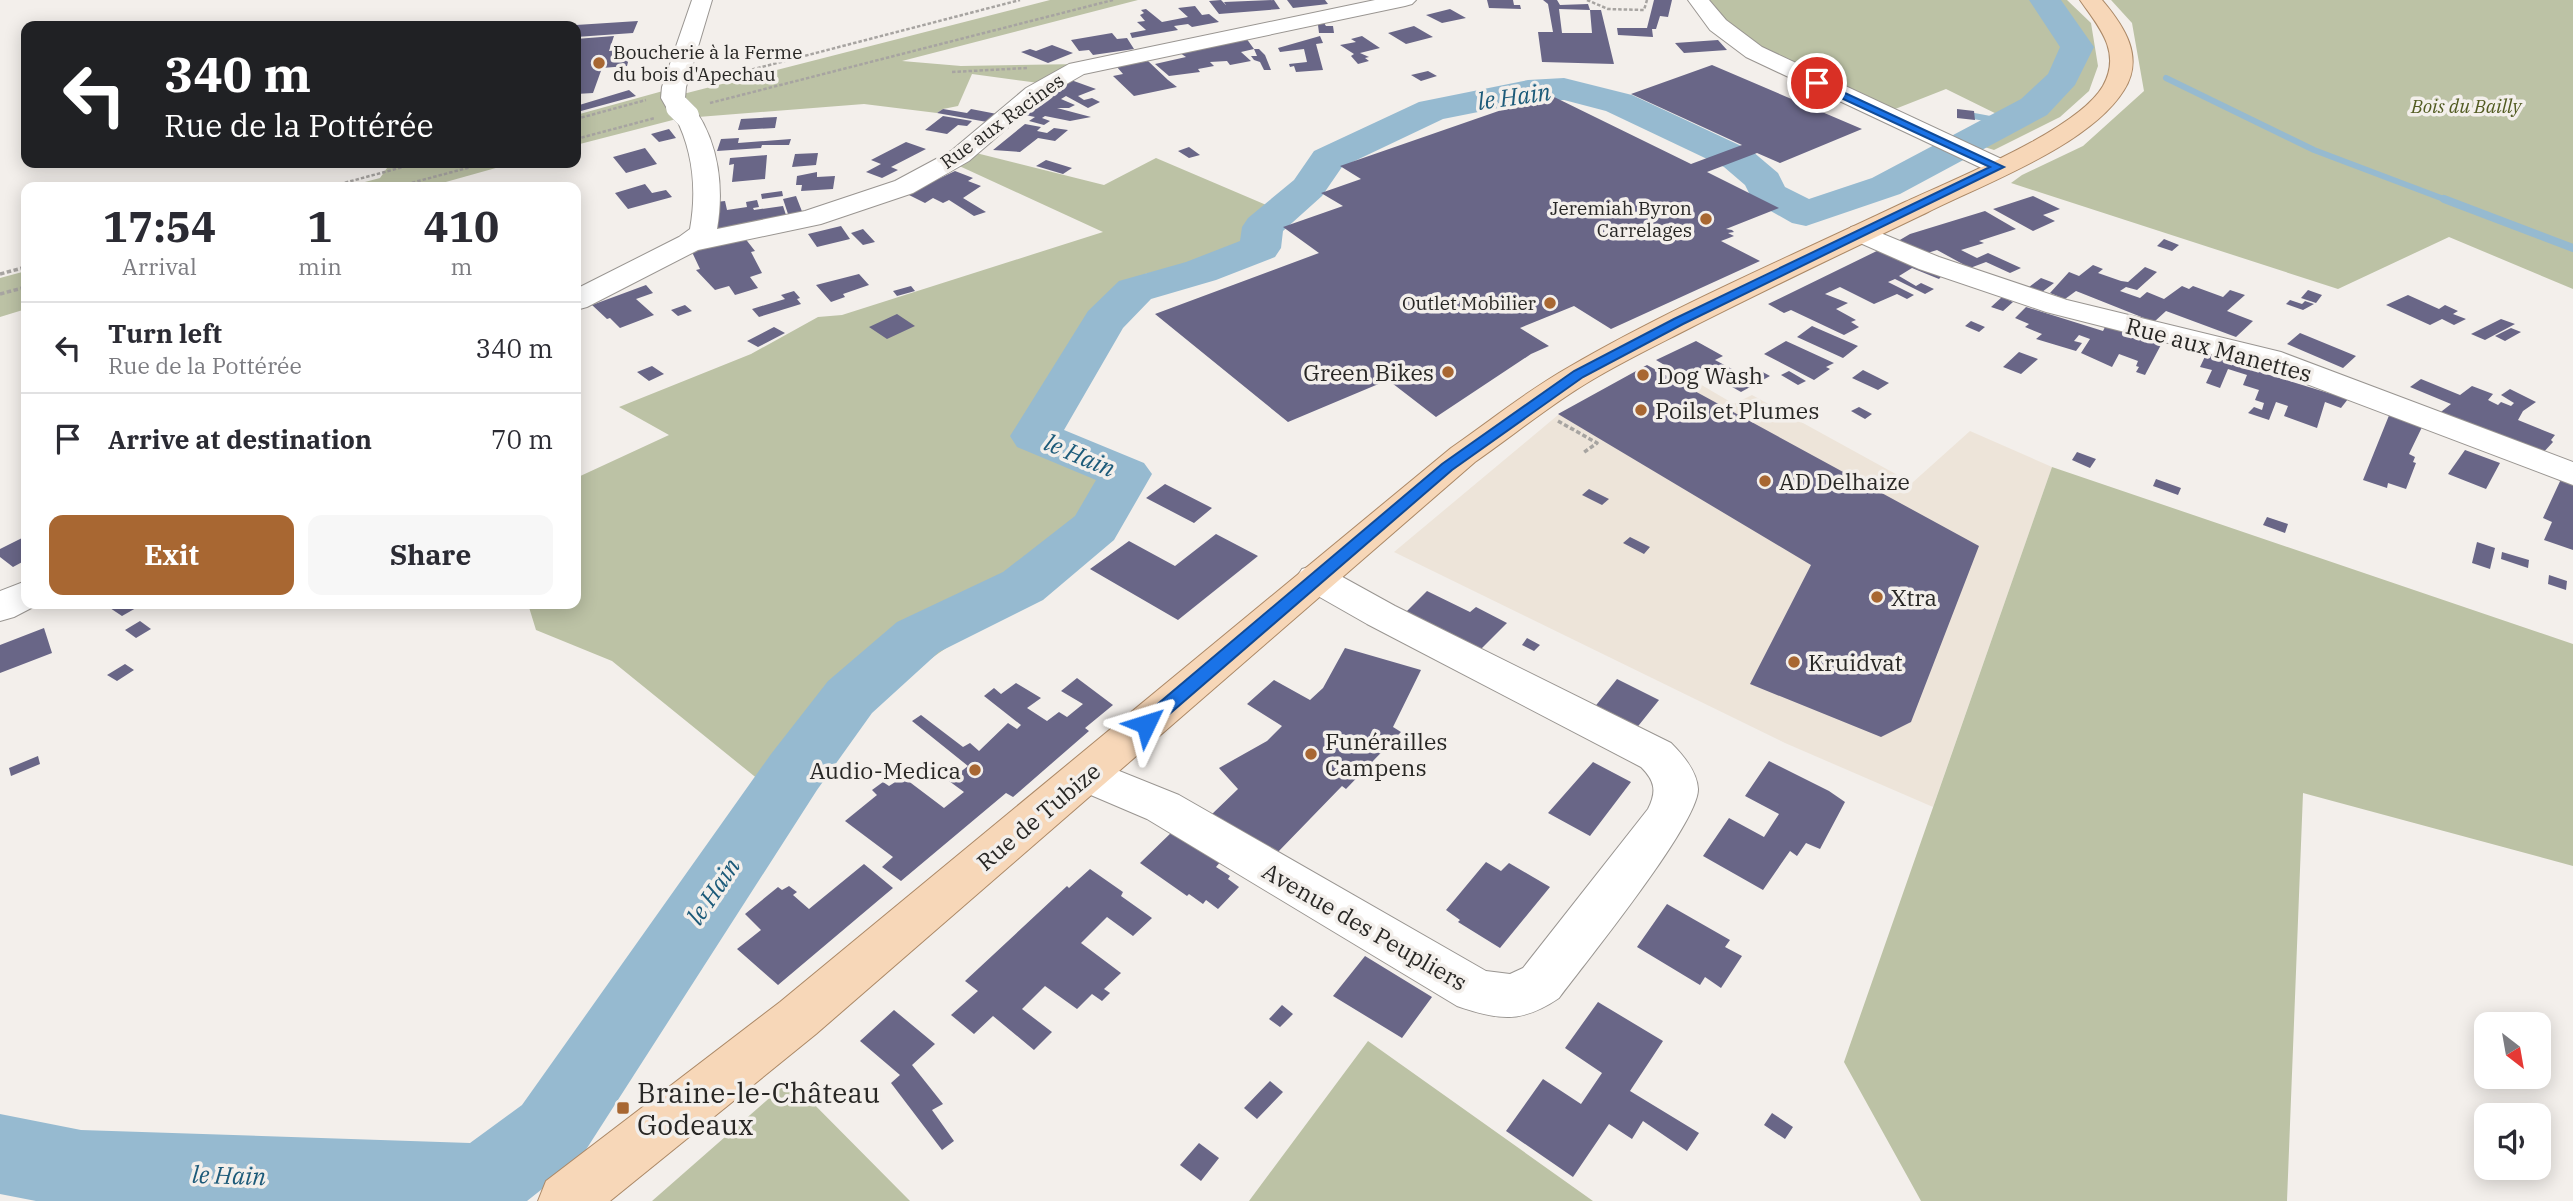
<!DOCTYPE html>
<meta charset="utf-8">
<style>
:root{--surface:#fff;--page:#f7f7f7;--text:#2b2b33;--muted:#7c7c81;--line:#e1e1e2;--accent:#a86732}
body{margin:0;font-family:"IBM Plex Serif",serif;background:var(--page);color:var(--text);height:100vh;display:flex;flex-direction:column;font-size:26px;white-space:nowrap}
*{box-sizing:border-box;margin:0}
p{font-size:23px;color:var(--muted)}
.icon{flex:none;width:38px;height:38px;fill:none;stroke:currentColor;stroke-width:2;stroke-linecap:round;stroke-linejoin:round}
.map{position:relative;flex:1;overflow:hidden}
.sheet{position:absolute;left:21px;top:182px;width:560px;height:427px;display:flex;flex-direction:column;background:var(--surface);border-radius:14px;box-shadow:0 4px 18px #0003}
.sheet>*{flex:none}
.hud{position:absolute;left:21px;top:21px;width:560px;height:147px;border-radius:14px;box-shadow:0 4px 18px #0003;background:#202124;color:#fff;overflow:hidden}
.needle{width:46px;rotate:149deg}
.fabs{position:absolute;left:2474px;top:1012px;display:grid;gap:14px}
.fabs a{display:grid;place-items:center;width:77px;height:77px;border-radius:14px;background:var(--surface);box-shadow:0 4px 18px #0003;font-size:35px}
.pin{position:absolute;display:grid;place-items:center;width:60px;height:60px;color:#fff;margin:-30px;border:4px solid #fff;border-radius:50%;box-shadow:0 2px 7px #0007}
.me{position:absolute;width:77px;margin:-38px;rotate:49deg;stroke-linejoin:round;filter:drop-shadow(0 0 5px #0008)}
.turn{display:flex;align-items:center;gap:24px;height:147px;padding:0 28px;font-size:32px}
.turn .icon{width:91px;height:91px;stroke-width:2.5}
.turn b{display:block;font-size:49px;line-height:60px}
.eta{display:flex;justify-content:space-evenly;align-items:center;height:119px;text-align:center}
.eta b{font-size:42px;font-weight:800;line-height:49px}
.primary-button{display:flex;gap:14px;margin-top:auto;padding:14px 28px}
.primary-button a{flex:1;height:80px;border-radius:14px;background:var(--accent);color:#fff;font-size:28px;font-weight:800;line-height:80px;text-align:center}
.primary-button a+a{background:var(--page);color:var(--text)}
ul{padding:0;list-style:none}
li{display:flex;align-items:center;gap:21px;height:91px;padding:0 28px;border-top:2px solid var(--line)}
li div{flex:1}
li b{display:block;font-size:26px}
li em{font-style:normal}
.map>svg:first-child{display:block}
</style>
<div class="map">
<svg width="2573" height="1201" viewBox="0 0 2573 1201">
<rect width="100%" height="100%" fill="#f3efeb"/>
<path fill="#ede4d9" d="M1647 365 1684 384 1693 380 1734 404 1752 395 1912 483 1970 431 2052 467 1933 807 1785 743 1394 552 1558 415Z"/>
<path fill="#bcc2a5" d="M1050 0H1138L902 61 961 66 1082 64 1039 83 972 74 958 106 943 109 937 113 864 104 698 117 696 114 576 145V115L663 91 687 93Z
M1709 0H2067L2091 23 2098 66 2089 91 2060 117 1994 150 1972 143 2015 123 1946 89 1890 111 1739 35Z
M2111 0H2573V289L2449 237 2338 289 2011 183 2022 175 2083 146 2144 91 2132 23Z
M976 153 1104 185 1156 158 1271 207 1253 221 1243 246 1198 262 1145 274 1108 301 1023 445 1065 462 1148 471 1086 551 874 698 796 810 612 661 536 630 528 604H576V478L669 435 619 407 751 354 818 317 842 315 1103 232 955 164Z
M404 163H514L428 187H346L380 178 387 168Z
M26 271V309L0 317V278Z
M2052 467 2573 644V866L2303 793 2287 1201H1921L1844 1062Z
M1368 1041 1593 1201H1249Z
M790 1080 910 1201H652Z"/>
<g fill="none" stroke-linecap="round" stroke-linejoin="round">
<path stroke="#96bad0" stroke-width="6" d="M2166 78 2314 150 2449 201
M1974 116 2006 122"/>
<path stroke="#96bad0" stroke-width="8" d="M2444 199 2573 248"/>
<path fill="#96bad0" fill-rule="evenodd" d="M2029 0H2061L2094 47 2075 85 2047 115 1900 194 1806 226 1792 223 1753 201 1745 185 1724 167 1606 111 1564 100 1528 102 1443 119 1342 167 1322 196 1283 231 1281 248 1275 257 1216 280 1151 299 1123 328 1064 430 1144 463 1152 474 1114 540 1043 600 939 652 872 713 817 790 580 1159 527 1201H36L0 1194V1114L81 1130 470 1143 522 1105 771 754 828 681 897 622 1003 572 1075 516 1096 480 1017 447 1010 436 1088 311 1119 281 1186 262 1240 241 1242 227 1248 218 1294 180 1314 151 1419 102 1528 80 1564 78 1632 95 1752 151 1778 173 1785 187 1809 199 1872 178 2021 99 2048 74 2060 47Z"/>
</g>
<path fill="#696687" d="M1221 0 1226 5 1224 2 1274 0 1280 9 1219 14 1209 1Z
M1287 0H1325L1328 4 1293 8Z
M1487 0H1513L1514 5H1520L1521 9 1489 8Z
M1543 0H1557L1560 5 1588 4 1590 10 1559 9 1562 33H1592L1590 10H1601L1614 64 1542 62 1538 32H1553L1548 4Z
M1654 0H1672L1668 17 1660 16 1656 29H1652L1653 37 1618 35 1617 28H1647Z
M1195 6 1202 15 1209 14 1219 22 1192 27 1188 24 1174 26 1178 30 1132 38 1130 33 1146 30 1137 22 1145 21 1140 15 1144 13 1141 10 1146 9 1162 22 1188 17 1178 8Z
M1450 9 1466 18 1442 23 1426 15Z
M638 21 633 33 576 37V25Z
M1324 23 1326 26H1333L1334 33H1319L1318 25Z
M1414 26 1433 37 1406 44 1388 33Z
M1112 33 1117 39 1127 38 1134 49 1093 55 1089 50 1079 51 1071 40Z
M614 36 609 51 659 47 656 56 629 58 627 66 602 68 593 93 576 94V39Z
M1320 36 1323 43 1316 44 1323 70 1296 72 1294 66 1290 67 1289 64 1307 62 1304 49 1280 52 1278 48Z
M1362 36 1380 48 1360 53 1369 57 1365 58 1369 61 1358 64 1351 56 1354 54 1340 45 1356 42 1351 39Z
M1246 38 1254 49 1241 52 1251 61 1230 65 1227 61 1210 62 1214 66 1198 69 1200 72 1169 76 1155 64 1186 57 1180 53Z
M1718 40 1727 50 1684 53 1675 43Z
M1052 45 1073 53 1048 63 1021 52 1030 49 1036 51Z
M1254 49H1259L1265 55 1271 70H1264L1260 62 1254 60 1251 56H1257Z
M1148 61 1168 80 1177 87 1134 96 1113 76 1123 74 1117 67Z
M1712 65 1862 129 1780 163 1757 153 1707 172 1779 208 1726 229 1732 230 1734 232 1728 233 1734 236 1721 241 1760 261 1611 329 1574 306 1520 328 1549 346 1531 354 1436 417 1388 380 1288 422 1155 314 1319 253 1283 227 1343 206 1321 193 1361 179 1340 166 1548 94 1691 164 1742 145 1631 94Z
M1428 71 1437 76 1421 81 1411 75Z
M1071 80 1096 89 1078 96 1084 100 1092 98 1100 102 1088 108 1066 96 1061 99 1075 105 1069 108H1057L1091 117 1070 121 1045 116 1042 118 1050 121 1044 125 1029 121 1035 117 1020 114Z
M629 90 636 96 581 111 576 106Z
M943 109 967 113 971 109 997 114 987 122 937 113Z
M1957 109 1974 111 1975 120 1957 118Z
M943 116 972 121 967 126 958 125 947 134 925 130Z
M777 117 775 128 738 130 741 119Z
M1025 124 1041 127 1037 131 1047 133 1054 128 1068 130 1055 141 1038 138 1020 152 993 150Z
M669 129 676 138 659 142 651 134Z
M739 138 738 143 791 139 789 145H762L761 148 717 151 721 139Z
M906 142 926 149 891 167 898 170 882 178 866 172 881 164 871 160Z
M1189 147 1200 155 1189 158 1178 151Z
M645 148 657 164 626 173 613 157Z
M818 153 816 165 792 167 795 154Z
M767 155 765 179 732 182 734 164 729 165 730 158Z
M1046 160 1072 168 1063 174 1036 166Z
M955 171 973 178 968 181 981 186 963 198 986 212 974 216 949 200 943 203 933 198 925 203 907 194Z
M817 172V177L835 176 833 189 801 191 802 185H796L797 176Z
M645 184 652 193 666 190 672 197 628 209 615 193Z
M782 191 783 196 762 199 761 194Z
M796 196 803 214 789 217 783 199Z
M2033 196 2060 209 2043 215 2055 221 2033 231 1993 209Z
M757 200 759 207 753 208 754 210 783 206 787 218 718 230 716 202 725 201 727 210 747 207 746 202Z
M1985 211 2016 229 1979 241 1984 243 1961 250 1977 258 1988 253 2021 268 2010 273 1986 262 1970 268 1937 250 1918 256 1893 244 1910 234Z
M841 226 850 239 817 247 808 234Z
M863 229 875 242 863 245 851 233Z
M744 237 755 251 751 252 762 273 750 277 758 288 735 295 729 286 715 290 696 270 700 269 692 252Z
M2164 239 2179 245 2172 251 2157 246Z
M1885 247 1945 272 1939 279 1912 268 1899 276 1916 286 1921 283 1934 289 1925 294 1895 279 1888 282 1914 295 1907 299 1897 294 1874 304 1840 287 1825 294 1848 303 1836 309 1856 320 1851 322 1859 327 1844 335 1791 310 1784 313 1768 304Z
M2093 265 2103 269 2098 273 2121 281 2128 282 2145 267 2157 272 2137 290 2126 287 2120 291 2140 298 2147 292 2164 299 2182 286 2189 289 2193 286 2223 297 2230 290 2245 295 2227 311 2253 321 2236 337 2166 311 2154 322 2076 291 2065 299 2050 293 2069 272 2079 276Z
M859 274 869 285 843 294 845 297 831 302 816 285Z
M2041 278 2054 283 2042 292 2029 287Z
M646 285 653 293 636 299 654 315 620 328 610 318 607 319 592 305Z
M911 286 915 291 897 296 893 291Z
M2308 290 2322 295 2316 303 2301 298Z
M794 291 800 298 797 299 801 304 759 317 752 309 785 299 781 295Z
M2408 295 2439 309 2445 305 2458 311 2453 314 2466 319 2454 325 2442 319 2430 325 2386 305Z
M2002 297 2013 302 2003 311 1991 307Z
M2290 300 2302 304 2305 301 2314 304 2303 310 2286 304Z
M685 305 692 311 678 316 671 310Z
M2026 307 2103 331 2106 325 2140 338 2143 335 2163 341 2145 375 2136 372 2139 367 2136 366 2138 361 2119 354 2112 367 2081 353 2090 339 2079 335 2074 341 2082 343 2076 351 2036 339 2042 334 2025 327 2029 324 2015 318Z
M897 314 915 326 887 339 869 327Z
M2501 319 2515 324 2485 340 2471 334Z
M1971 321 1985 327 1979 332 1965 326Z
M1812 326 1858 346 1843 358 1797 337Z
M774 327 785 333 758 347 747 341Z
M2511 328 2521 332 2505 341 2495 336Z
M2300 333 2356 356 2343 368 2287 344Z
M1696 341 1723 356 1715 360 1745 376 1759 370 1770 376 1741 392 1699 368 1683 376 1656 360Z
M1786 341 1834 363 1826 367 1830 369 1814 380 1764 354Z
M2209 348 2254 362 2250 369 2348 399 2341 408 2325 402 2317 428 2284 416 2288 406 2276 402 2269 420 2248 413 2254 407 2262 410 2264 403 2255 400 2259 390 2243 385 2247 375 2228 369 2220 388 2206 383 2212 370 2200 367Z
M2019 352 2038 359 2021 374 2003 367Z
M1647 365 1979 546 1911 722 1881 737 1750 684 1811 565 1558 414Z
M652 366 664 374 649 381 637 372Z
M1863 370 1889 383 1878 390 1852 378Z
M1789 371 1806 381 1798 385 1781 375Z
M2421 379 2460 395 2472 386 2493 394 2488 400 2498 405 2501 402 2511 406 2514 403 2501 395 2510 389 2536 402 2523 411 2518 420 2555 435 2551 440 2553 442 2541 455 2437 415 2451 404 2410 387Z
M1859 407 1872 414 1865 419 1851 411Z
M2392 408 2425 421 2409 454 2415 457 2413 462 2416 463 2406 489 2388 483 2387 488 2363 480Z
M2465 450 2500 463 2486 489 2448 474Z
M2077 452 2096 459 2090 468 2072 460Z
M2562 477 2573 481V550L2544 540 2552 522 2543 518Z
M2156 479 2181 488 2178 495 2153 486Z
M1165 484 1212 508 1194 523 1146 498Z
M1589 489 1609 499 1602 505 1582 495Z
M2267 517 2288 524 2285 533 2263 525Z
M1216 534 1258 556 1178 620 1090 569 1129 541 1175 566Z
M26 536V560L13 567 0 557V549Z
M1630 537 1650 547 1644 554 1623 543Z
M2477 542 2495 548 2490 569 2472 563Z
M2502 552 2529 560 2528 568 2501 559Z
M2549 575 2567 581 2566 590 2548 584Z
M1427 591 1470 612 1476 607 1507 623 1479 651 1404 614Z
M104 604H143L122 616Z
M140 621 151 629 136 638 125 630Z
M44 628 52 653 0 673V645Z
M1527 638 1540 645 1534 651 1522 645Z
M1345 648 1421 670 1393 727 1401 732 1346 789 1342 786 1277 853 1211 815 1238 789 1219 768 1267 741 1282 726 1247 704 1274 680 1310 700 1323 688Z
M125 664 134 670 117 681 107 675Z
M1077 678 1113 705 1085 728 1089 731 1013 797 1006 793 901 881 882 867 893 857 845 821 877 795 872 790 883 782 889 786 903 777 944 808 964 792 949 781 968 766 912 721 921 715 963 747 970 743 979 751 1008 723 1017 729 1021 725 984 696 994 688 1001 694 1016 683 1041 698 1027 708 1047 721 1059 712 1067 717 1083 704 1061 691Z
M1617 679 1659 700 1635 730 1593 709Z
M38 756 40 764 11 776 9 768Z
M1769 761 1829 791 1845 802 1820 849 1806 843 1797 856 1790 851 1763 890 1703 856 1729 818 1764 837 1779 814 1745 796Z
M1593 762 1631 782 1590 836 1548 813Z
M1175 829 1221 861 1216 867 1230 876 1228 879 1239 887 1218 909 1206 900 1203 904 1189 894 1187 896 1140 863Z
M1486 862 1501 871 1509 863 1550 887 1500 948 1458 922 1460 920 1446 910Z
M864 864 893 888 778 985 737 949 761 930 745 914 778 887 782 890 789 886 797 892 793 895 809 909Z
M1090 869 1123 892 1121 896 1152 918 1133 936 1107 917 1081 943 1121 973 1104 989 1110 993 1102 1001 1092 994 1077 1009 1045 986 1022 1009 1052 1032 1034 1050 993 1016 974 1034 951 1015 978 991 965 981 1067 886 1069 888Z
M1667 904 1730 940 1725 947 1742 956 1721 988 1705 977 1700 985 1637 947Z
M1365 956 1432 997 1402 1038 1333 996Z
M1598 1002 1663 1041 1630 1091 1699 1133 1687 1151 1643 1121 1632 1139 1609 1124 1573 1177 1506 1131 1543 1079 1581 1104 1602 1073 1565 1048Z
M1282 1005 1293 1014 1280 1027 1269 1019Z
M894 1010 935 1044 912 1065 943 1104 932 1110 954 1141 942 1150 891 1083 900 1075 860 1041Z
M1270 1081 1283 1092 1257 1119 1244 1108Z
M1772 1113 1793 1127 1785 1139 1764 1125Z
M1199 1143 1219 1158 1201 1181 1180 1165Z"/>
<g fill="none" stroke-linecap="round" stroke-linejoin="round">
<defs>
<path id="minor" d="M692 0H712L686 87 685 98 689 109 696 111C719 145 724 189 717 229L805 211 895 181 951 151 1026 88 1069 64 1375 0H1416L1412 4 1405 6 1084 74 1042 98 969 161 913 193 821 224 698 250 587 307 576 310V289L679 237 690 229C697 190 693 151 675 116L676 114 669 112 661 98 662 87Z
M1688 0H1709L1726 20 1762 47 2008 162 2012 167 2008 172 1999 175 1990 172 1746 57 1710 30Z
M1861 225 1939 257 2067 300 2281 352 2573 462V485L2259 366 2046 312 1919 269 1851 239 1847 233 1851 227Z
M1315 565 1328 569 1395 606 1671 743C1683 755 1697 771 1698 789 1699 823 1585 963 1559 998 1521 1024 1498 1020 1457 1006L1147 819 1072 787 1065 775 1072 763 1087 758 1179 795 1486 971 1510 974 1523 968 1648 809C1657 791 1655 781 1641 767L1367 624 1302 587 1296 578 1302 569Z
M26 581V604H39L14 617 0 621V591Z"/>
<path id="major" d="M2080 0H2102C2124 26 2145 57 2124 90 2090 145 1986 183 1928 212 1849 250 1769 288 1690 328 1657 345 1624 361 1592 380 1551 404 1514 435 1475 462L816 1034 610 1201H538L546 1181 780 1002 1451 448C1490 421 1528 390 1569 367 1676 305 1792 256 1903 203 1952 180 2077 131 2103 86 2122 52 2099 27 2080 0Z"/>
</defs>
<use href="#minor" stroke="#999591" stroke-width="2"/>
<use href="#major" stroke="#ab8866" stroke-width="2"/>
<path stroke="#a7a4a1" stroke-width="2.5" stroke-dasharray="3.5 2" stroke-linecap="butt" d="M1587 0 1608 9 1644 10 1647 0
M952 72 1027 68
M704 82 1020 0
M710 103 1113 0
M576 119 646 100
M576 139 655 118
M329 187 418 163
M396 187 486 163"/>
<path stroke="#a7a4a1" stroke-width="3.5" stroke-dasharray="4.5 2.5" stroke-linecap="butt" d="M0 274 26 267
M0 294 26 287
M1558 421 1597 443 1583 453"/>
<use href="#minor" fill="#fff" fill-rule="evenodd"/>
<use href="#major" fill="#f7d7b8" fill-rule="evenodd"/>
<defs>
<path id="minor-bridge" d="M678 107 687 116"/>
</defs>
<use href="#minor-bridge" stroke="#999591" stroke-width="24" stroke-linecap="butt"/>
<use href="#minor-bridge" stroke="#fff" stroke-width="24"/>
</g>
<path fill="#1a73e8" stroke="#114b97" stroke-width="2" d="M1817 80 2004 167 1683 324 1583 377 1452 470 1152 729H1140L1137 724 1140 719 1442 464 1574 371 1674 319 1990 167 1813 85 1812 83Z"/>
<g fill="#a86732" stroke="#f3efeb" stroke-width="2.5">
<circle cx="599" cy="63" r="7"/>
<circle cx="1706" cy="219" r="7"/>
<circle cx="1550" cy="303" r="7"/>
<circle cx="1448" cy="372" r="7"/>
<circle cx="1643" cy="375" r="7"/>
<circle cx="1641" cy="410" r="7"/>
<circle cx="1765" cy="481" r="7"/>
<circle cx="1877" cy="597" r="7"/>
<circle cx="1794" cy="662" r="7"/>
<circle cx="1311" cy="754" r="7"/>
<circle cx="975" cy="770" r="7"/>
<rect x="616" y="1101" width="14" height="14" rx="3.5"/>
</g>
<g text-anchor="middle" dominant-baseline="central" stroke-width="7" stroke-linejoin="round" paint-order="stroke">
<g font-size="19" fill="#282725" stroke="#f3efeb" text-anchor="end">
<text x="613" y="52" text-anchor="start">Boucherie à la Ferme<tspan x="613" dy="22">du bois d'Apechau</tspan></text>
<text x="1692" y="208">Jeremiah Byron<tspan x="1692" dy="22">Carrelages</tspan></text>
<text x="1536" y="303">Outlet Mobilier</text>
</g>
<g font-size="19" font-style="italic" fill="#525b22" stroke="#f3efeb">
<text x="2466" y="106">Bois du Bailly</text>
</g>
<g font-size="19" fill="#282725" stroke="#f3efeb">
<text transform="translate(1002 121) rotate(-36)">Rue aux Racines</text>
</g>
<g font-size="23" fill="#282725" stroke="#f3efeb">
<text transform="translate(2219 349) rotate(15)">Rue aux Manettes</text>
<text transform="translate(1038 816) rotate(-40)">Rue de Tubize</text>
<text transform="translate(1365 926) rotate(30)">Avenue des Peupliers</text>
</g>
<g font-size="23" fill="#282725" stroke="#f3efeb" text-anchor="start">
<text x="1434" y="372" text-anchor="end">Green Bikes</text>
<text x="1657" y="375">Dog Wash</text>
<text x="1655" y="410">Poils et Plumes</text>
<text x="1779" y="481">AD Delhaize</text>
<text x="1891" y="597">Xtra</text>
<text x="1808" y="662">Kruidvat</text>
<text x="1325" y="741">Funérailles<tspan x="1325" dy="26">Campens</tspan></text>
<text x="961" y="770" text-anchor="end">Audio-Medica</text>
</g>
<g font-size="24" font-style="italic" fill="#1c5a79" stroke="#f3efeb">
<text transform="translate(1514 96) rotate(-8)">le Hain</text>
<text transform="translate(1080 455) rotate(23)">le Hain</text>
<text transform="translate(713 891) rotate(-56)">le Hain</text>
<text transform="translate(229 1175) rotate(2)">le Hain</text>
</g>
<g font-size="28" fill="#282725" stroke="#f3efeb" text-anchor="start">
<text x="637" y="1092">Braine-le-Château<tspan x="637" dy="32">Godeaux</tspan></text>
</g>
</g>
</svg>
<div class="fabs">
<a><svg class="needle" viewBox="-14 -14 28 28"><path d="M0-13l5 13h-10z" fill="#e53935"/><path d="M0 13l5-13h-10z" fill="#7c7c81"/></svg></a>
<a><svg class="icon" aria-label="sound" viewBox="0 0 24 24"><path d="M4 9h4l5-4v14l-5-4H4zM17 9q2 3 0 6"/></svg></a>
</div>
<div class="pin" style="left:1817px;top:83px;background:#d93025"><svg class="icon" aria-label="arrive" viewBox="0 0 24 24"><path d="M6 21V4h12l-3 4 3 4H6"/></svg></div>
<svg class="me" style="left:1146px;top:724px" viewBox="-20 -20 40 40"><path d="M0-17L14 15 0 8-14 15z" fill="#1a73e8" stroke="#fff" stroke-width="4"/></svg>
<div class="hud">
<div class="turn"><svg class="icon" aria-label="left" viewBox="0 0 24 24"><path d="M17 20v-9H6M10 6l-5 5 5 5"/></svg><div><b>340 m</b>Rue de la Pottérée</div></div>
</div>
<section class="sheet">
<div class="eta">
<div><b>17:54</b><p>Arrival</p></div>
<div><b>1</b><p>min</p></div>
<div><b>410</b><p>m</p></div>
</div>
<ul>
<li><svg class="icon" aria-label="left" viewBox="0 0 24 24"><path d="M17 20v-9H6M10 6l-5 5 5 5"/></svg><div><b>Turn left</b><p>Rue de la Pottérée</p></div><em>340 m</em></li>
<li><svg class="icon" aria-label="arrive" viewBox="0 0 24 24"><path d="M6 21V4h12l-3 4 3 4H6"/></svg><div><b>Arrive at destination</b></div><em>70 m</em></li>
</ul>
<div class="primary-button"><a>Exit</a><a>Share</a></div>
</section>
</div>
